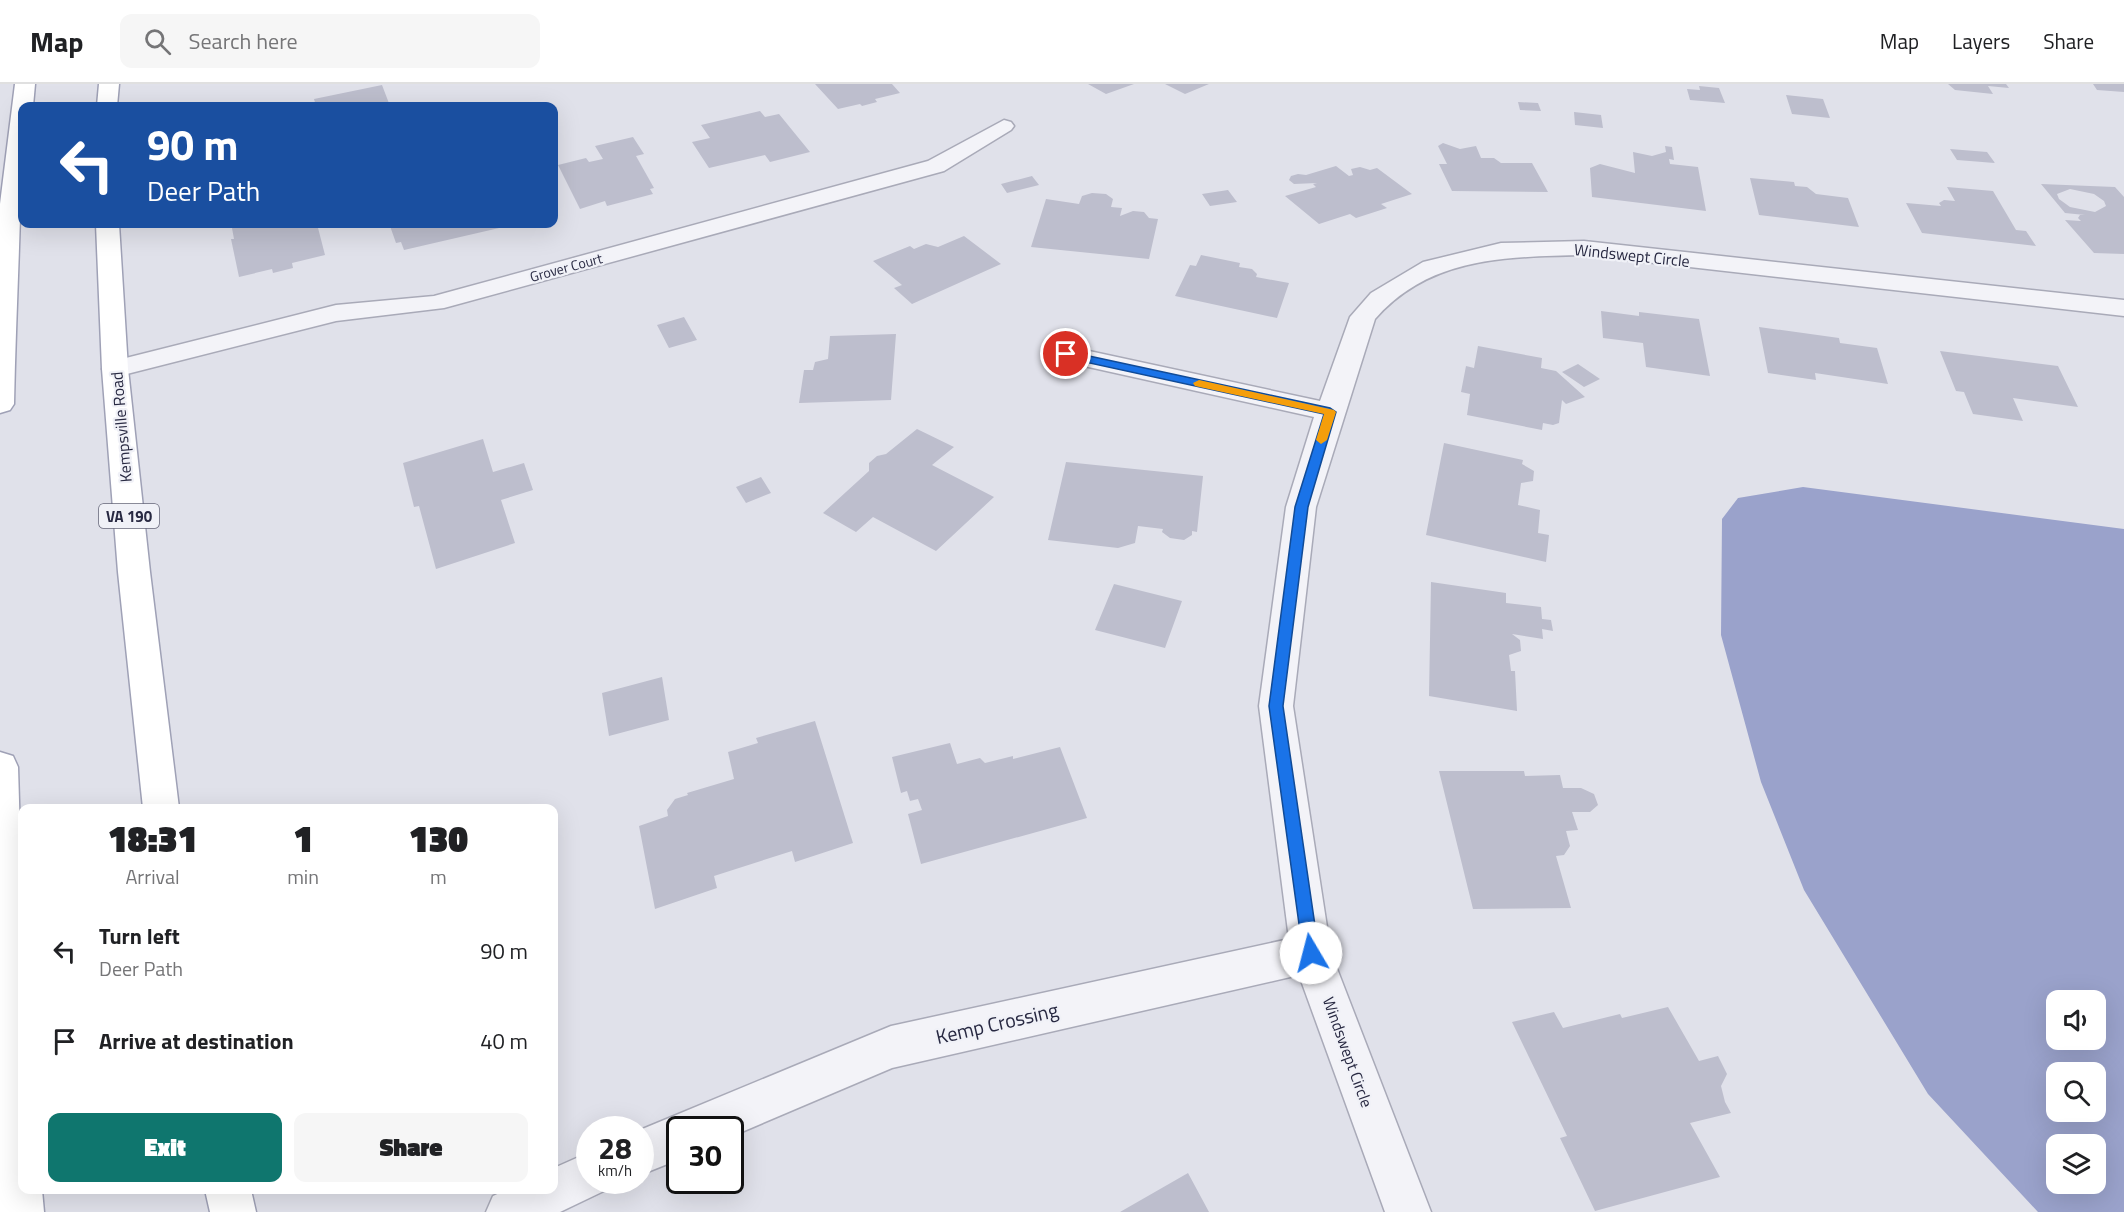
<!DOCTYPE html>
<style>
:root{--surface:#fff;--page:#f6f6f6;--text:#202124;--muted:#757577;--line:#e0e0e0;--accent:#0f766e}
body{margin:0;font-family:"Titillium Web",sans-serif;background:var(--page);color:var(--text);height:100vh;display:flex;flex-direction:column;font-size:22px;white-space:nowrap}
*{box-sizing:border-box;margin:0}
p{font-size:20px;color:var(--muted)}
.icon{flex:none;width:33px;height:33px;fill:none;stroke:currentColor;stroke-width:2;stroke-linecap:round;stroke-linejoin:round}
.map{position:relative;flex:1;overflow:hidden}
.panel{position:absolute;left:18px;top:720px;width:540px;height:390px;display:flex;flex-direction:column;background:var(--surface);border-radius:12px;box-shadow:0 6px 24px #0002}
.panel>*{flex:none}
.banner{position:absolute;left:18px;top:18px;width:540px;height:126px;border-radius:12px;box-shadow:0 6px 24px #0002;background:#1a4fa0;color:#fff;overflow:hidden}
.tools{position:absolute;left:2046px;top:906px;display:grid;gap:12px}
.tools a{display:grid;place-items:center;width:60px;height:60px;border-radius:12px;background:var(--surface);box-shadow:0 6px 24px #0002;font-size:30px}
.speed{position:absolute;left:576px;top:1032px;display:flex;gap:12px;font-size:30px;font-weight:700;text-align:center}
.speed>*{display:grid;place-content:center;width:78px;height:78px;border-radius:50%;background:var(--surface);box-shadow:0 6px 24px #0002;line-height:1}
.speed small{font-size:15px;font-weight:400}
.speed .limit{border:3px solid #111;border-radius:9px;background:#fff;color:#111}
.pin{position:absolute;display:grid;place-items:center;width:51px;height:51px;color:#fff;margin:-26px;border:3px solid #fff;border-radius:50%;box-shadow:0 2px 6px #0007}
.me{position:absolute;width:66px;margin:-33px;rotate:352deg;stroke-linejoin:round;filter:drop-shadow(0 0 4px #0008)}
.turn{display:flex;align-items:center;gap:21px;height:126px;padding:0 30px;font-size:27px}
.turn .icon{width:78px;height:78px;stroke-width:2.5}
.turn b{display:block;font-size:42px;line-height:51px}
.eta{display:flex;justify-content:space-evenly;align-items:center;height:102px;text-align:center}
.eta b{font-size:36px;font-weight:800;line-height:42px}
.cta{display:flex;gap:12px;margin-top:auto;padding:12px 30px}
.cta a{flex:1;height:69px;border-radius:12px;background:var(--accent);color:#fff;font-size:24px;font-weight:800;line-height:69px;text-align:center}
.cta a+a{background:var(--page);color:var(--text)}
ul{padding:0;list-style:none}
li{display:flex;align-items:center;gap:18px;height:90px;padding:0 30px}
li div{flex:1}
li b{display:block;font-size:22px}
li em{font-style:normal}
header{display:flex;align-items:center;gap:36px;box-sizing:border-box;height:84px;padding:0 30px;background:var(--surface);border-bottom:2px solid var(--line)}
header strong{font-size:28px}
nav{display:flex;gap:33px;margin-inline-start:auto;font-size:21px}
.search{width:420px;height:54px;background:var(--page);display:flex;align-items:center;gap:15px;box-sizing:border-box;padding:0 21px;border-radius:12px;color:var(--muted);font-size:22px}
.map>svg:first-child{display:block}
</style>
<header>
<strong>Map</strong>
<div class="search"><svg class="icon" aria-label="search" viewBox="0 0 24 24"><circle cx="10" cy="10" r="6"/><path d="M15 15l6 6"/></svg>Search here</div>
<nav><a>Map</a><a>Layers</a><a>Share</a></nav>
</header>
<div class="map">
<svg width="2124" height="1128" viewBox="0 0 2124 1128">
<rect width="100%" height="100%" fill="#e0e1ea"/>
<path fill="#9aa2cb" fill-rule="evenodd" d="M1803 403 2124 445V1128H2038L1928 1010 1804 806 1761 698 1721 551 1722 435 1738 414ZM2056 916H2096V956H2056ZM2056 988H2096V1028H2056ZM2056 1060H2096V1100H2056Z"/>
<path fill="#bdbecd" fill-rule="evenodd" d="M815 0H892L900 9 875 15 877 18 862 22 860 20 838 25Z
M1088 0H1134L1106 10Z
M1165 0H1209L1185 10Z
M1948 0H2006L2009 4 1988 2 1993 10 1955 6Z
M2093 0H2124V8L2097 6Z
M382 1 390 22H316L314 15Z
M1699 2 1719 4 1725 19 1690 16 1687 5 1700 6Z
M1786 11 1823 15 1830 34 1792 30Z
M1518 18 1538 19 1541 27 1520 26Z
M760 27 765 33 779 30 810 68 770 78 765 71 709 84 692 58 710 54 701 41Z
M1574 28 1601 31 1603 44 1575 41Z
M633 53 644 70 636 72 654 104 650 105 653 110 607 122 605 117 580 125 558 81 586 74 589 78 603 75 595 62Z
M1443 59 1460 65 1476 62 1481 74H1494L1501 79H1532L1548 108 1452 107 1439 80H1447L1438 62Z
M1665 62 1672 63 1674 76 1669 75 1670 80 1698 83 1706 127 1592 113 1590 84 1600 80 1635 89 1633 68 1652 72 1666 68Z
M1950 65 1987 68 1995 79 1957 76Z
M1336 82 1349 92 1353 91 1351 85 1360 83 1370 86 1377 84 1412 110 1381 120 1387 124 1356 134 1350 130 1319 140 1285 112 1316 103 1313 100 1317 99 1294 100 1289 96 1291 92 1298 90 1306 91Z
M1032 92 1039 101 1007 109 1001 100Z
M1750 94 1794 98 1795 102 1807 103 1816 110 1848 114 1859 143 1759 131Z
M2041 100 2115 103 2124 113V170L2094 169 2065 136 2081 137 2078 134 2080 131H2085L2065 129ZM2070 105 2094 110 2104 117 2106 122 2095 128 2070 123 2059 115 2057 110Z
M1947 103 1993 107 2016 146 2026 147 2036 162 1922 149 1906 119 1941 122 1939 119 1944 116 1955 117Z
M1228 106 1237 118 1210 122 1202 110Z
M1092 109 1106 110 1113 115 1111 123 1122 124 1120 132 1133 127 1144 128 1149 134 1158 135 1149 175 1031 163 1046 115 1079 120 1082 112Z
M251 140H317L325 171 292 179 293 184 273 189 272 185 239 193 231 155H234L232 144Z
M393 140H517L404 166 401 158 396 159 390 142Z
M964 152 1001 180 912 220 894 204 902 201 873 177 910 162 914 165 926 160 938 163Z
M1201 171 1240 179 1239 183 1252 185 1257 190 1256 193 1289 199 1277 234 1175 212 1190 181 1196 182Z
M1601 227 1639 232V228L1699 235 1710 292 1646 283 1643 259 1603 254Z
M684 233 697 256 669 264 657 241Z
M1759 243 1839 254 1840 259 1877 264 1888 300 1815 289 1816 296 1768 289Z
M896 250 891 316 799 319 804 286H813L815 278 828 275 830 252Z
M1478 262 1542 274 1541 284 1556 287 1585 313 1566 320 1562 316 1559 339 1553 341 1543 339 1542 346 1467 331 1470 310 1461 308 1466 282 1474 284Z
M1940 267 2058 282 2078 323 2013 314 2023 337 1973 330 1964 308 1956 307Z
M1578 280 1600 295 1584 303 1562 288Z
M917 345 954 363 932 381 994 413 936 467 873 433 856 448 823 429 869 387V379L877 372 886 370Z
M483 355 493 388 524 379 533 406 501 416 515 459 436 485 419 422 414 423 403 379Z
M1444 359 1523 376 1522 380 1534 387 1533 397 1521 399 1518 421 1540 426 1538 449 1549 451 1546 478 1426 451Z
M1066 378 1203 392 1197 448 1192 447V451L1184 456 1170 454 1162 448 1163 445 1138 442 1135 459 1118 464 1048 456Z
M761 393 771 409 746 419 736 403Z
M1431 498 1506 509V519L1541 523 1542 535 1551 536 1553 547 1542 545 1543 555 1512 550 1520 556 1521 567 1509 571 1511 587H1515L1517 627 1429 612Z
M1114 500 1182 517 1165 564 1095 546Z
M662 593 669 636 609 652 602 609Z
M815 637 853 759 795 778 792 767 714 792 717 804 655 825 639 742 668 732 667 726 675 715 688 711 687 709 734 695 728 668 758 659 756 654Z
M950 659 957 680 980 674 985 679 1013 672V675L1060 663 1087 734 921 780 908 730 922 726 918 715 910 717 907 707 901 709 892 673Z
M1439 687H1524L1525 692 1560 691 1563 704H1581L1594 710 1598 721 1590 728H1572L1578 746 1566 747 1570 762 1564 771 1556 772 1571 824 1473 825Z
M1668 923 1699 977 1718 972 1727 990 1721 1002 1725 1018 1731 1029 1690 1039 1720 1093 1595 1127 1560 1054 1567 1052 1512 938 1554 928 1563 944 1620 930 1622 934Z
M1188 1089 1209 1128H1120Z"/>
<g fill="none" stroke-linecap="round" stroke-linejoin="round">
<defs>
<path id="minor" d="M1004 36 1011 38 1014 42 1011 46 944 87 444 224 336 237 115 293 106 291 102 285 106 279 336 221 434 212 928 77Z
M1584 157 2124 216V232L1584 171C1507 173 1430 172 1375 235L1316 423 1293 622 1331 869 1431 1128H1385L1299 891 892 984 730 1053V1046H680V1075L640 1091V1046L891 942 1289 855 1259 622 1286 423 1314 333 1057 276 1053 270 1057 264 1066 262 1320 317 1350 233 1371 209 1423 178 1501 159Z
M590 1068V1096H610L606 1106 560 1128H486L493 1112 506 1106H554V1084Z"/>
<path id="major" d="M15 0H35L33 22H22C22 122 16 221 14 320L10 326 0 329V120Z
M99 0H119L117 22H97Z
M96 140H119L128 285 150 488 179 724H143L118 488 102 285Z
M0 668 13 672 18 683 22 820V1106H42L44 1128H0Z
M205 1106H251L256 1128H210Z"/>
</defs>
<use href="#minor" stroke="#a9aab8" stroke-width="3"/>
<use href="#major" stroke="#9fa1b6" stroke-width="3"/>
<use href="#minor" fill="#f3f3f8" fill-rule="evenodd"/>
<use href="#major" fill="#fff" fill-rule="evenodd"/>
</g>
<path fill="#1a73e8" stroke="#114b97" stroke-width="1.5" d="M1066 267 1330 324 1336 328 1308 423 1283 622 1319 869 1317 874 1311 876 1305 874 1303 869 1269 622 1295 423 1324 330 1062 273V268Z"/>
<path fill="#f59e0b" d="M1199 296 1334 326 1336 328 1327 356 1321 360 1316 356 1324 330 1195 302 1193 299Z"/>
<g text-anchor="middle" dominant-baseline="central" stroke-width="4.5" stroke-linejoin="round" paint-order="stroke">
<g font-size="14" fill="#282942" stroke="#f0f1f7">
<text transform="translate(566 183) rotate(-15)">Grover Court</text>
</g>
<rect fill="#f0f1f7" stroke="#646578" stroke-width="1.5" x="99" y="420" width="60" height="24" rx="4.5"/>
<g font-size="15" font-weight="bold" fill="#282942">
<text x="129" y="432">VA 190</text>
</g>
<g font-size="16" fill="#282942" stroke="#f0f1f7">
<text transform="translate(1632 171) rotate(6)">Windswept Circle</text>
<text transform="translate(121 343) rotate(-95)">Kempsville Road</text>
<text transform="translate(1348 968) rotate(70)">Windswept Circle</text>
</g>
<g font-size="20" fill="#282942" stroke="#f0f1f7">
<text transform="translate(997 939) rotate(-13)">Kemp Crossing</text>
</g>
</g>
</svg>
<div class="tools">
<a><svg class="icon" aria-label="sound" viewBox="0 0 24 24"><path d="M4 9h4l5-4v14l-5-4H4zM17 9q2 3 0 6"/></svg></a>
<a><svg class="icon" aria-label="search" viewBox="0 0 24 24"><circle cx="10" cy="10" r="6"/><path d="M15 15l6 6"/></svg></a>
<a><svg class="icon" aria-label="layers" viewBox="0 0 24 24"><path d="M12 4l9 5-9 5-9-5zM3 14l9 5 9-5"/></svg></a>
</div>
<div class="speed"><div>28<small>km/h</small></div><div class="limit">30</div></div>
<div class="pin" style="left:1066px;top:270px;background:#d93025"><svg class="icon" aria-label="arrive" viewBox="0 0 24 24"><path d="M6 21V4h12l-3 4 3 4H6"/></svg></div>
<svg class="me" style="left:1311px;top:869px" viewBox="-20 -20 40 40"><circle r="19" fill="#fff"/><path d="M0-13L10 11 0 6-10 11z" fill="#1a73e8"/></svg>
<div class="banner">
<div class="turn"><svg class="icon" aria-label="left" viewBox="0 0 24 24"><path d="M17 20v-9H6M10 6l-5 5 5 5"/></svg><div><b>90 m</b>Deer Path</div></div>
</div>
<section class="panel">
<div class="eta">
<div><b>18:31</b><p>Arrival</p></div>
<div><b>1</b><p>min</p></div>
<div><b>130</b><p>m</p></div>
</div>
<ul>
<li><svg class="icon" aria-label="left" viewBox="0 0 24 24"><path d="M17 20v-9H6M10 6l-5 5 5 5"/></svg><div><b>Turn left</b><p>Deer Path</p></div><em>90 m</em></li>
<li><svg class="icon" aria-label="arrive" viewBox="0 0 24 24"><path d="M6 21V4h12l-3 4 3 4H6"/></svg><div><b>Arrive at destination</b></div><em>40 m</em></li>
</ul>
<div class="cta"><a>Exit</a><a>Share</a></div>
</section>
</div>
